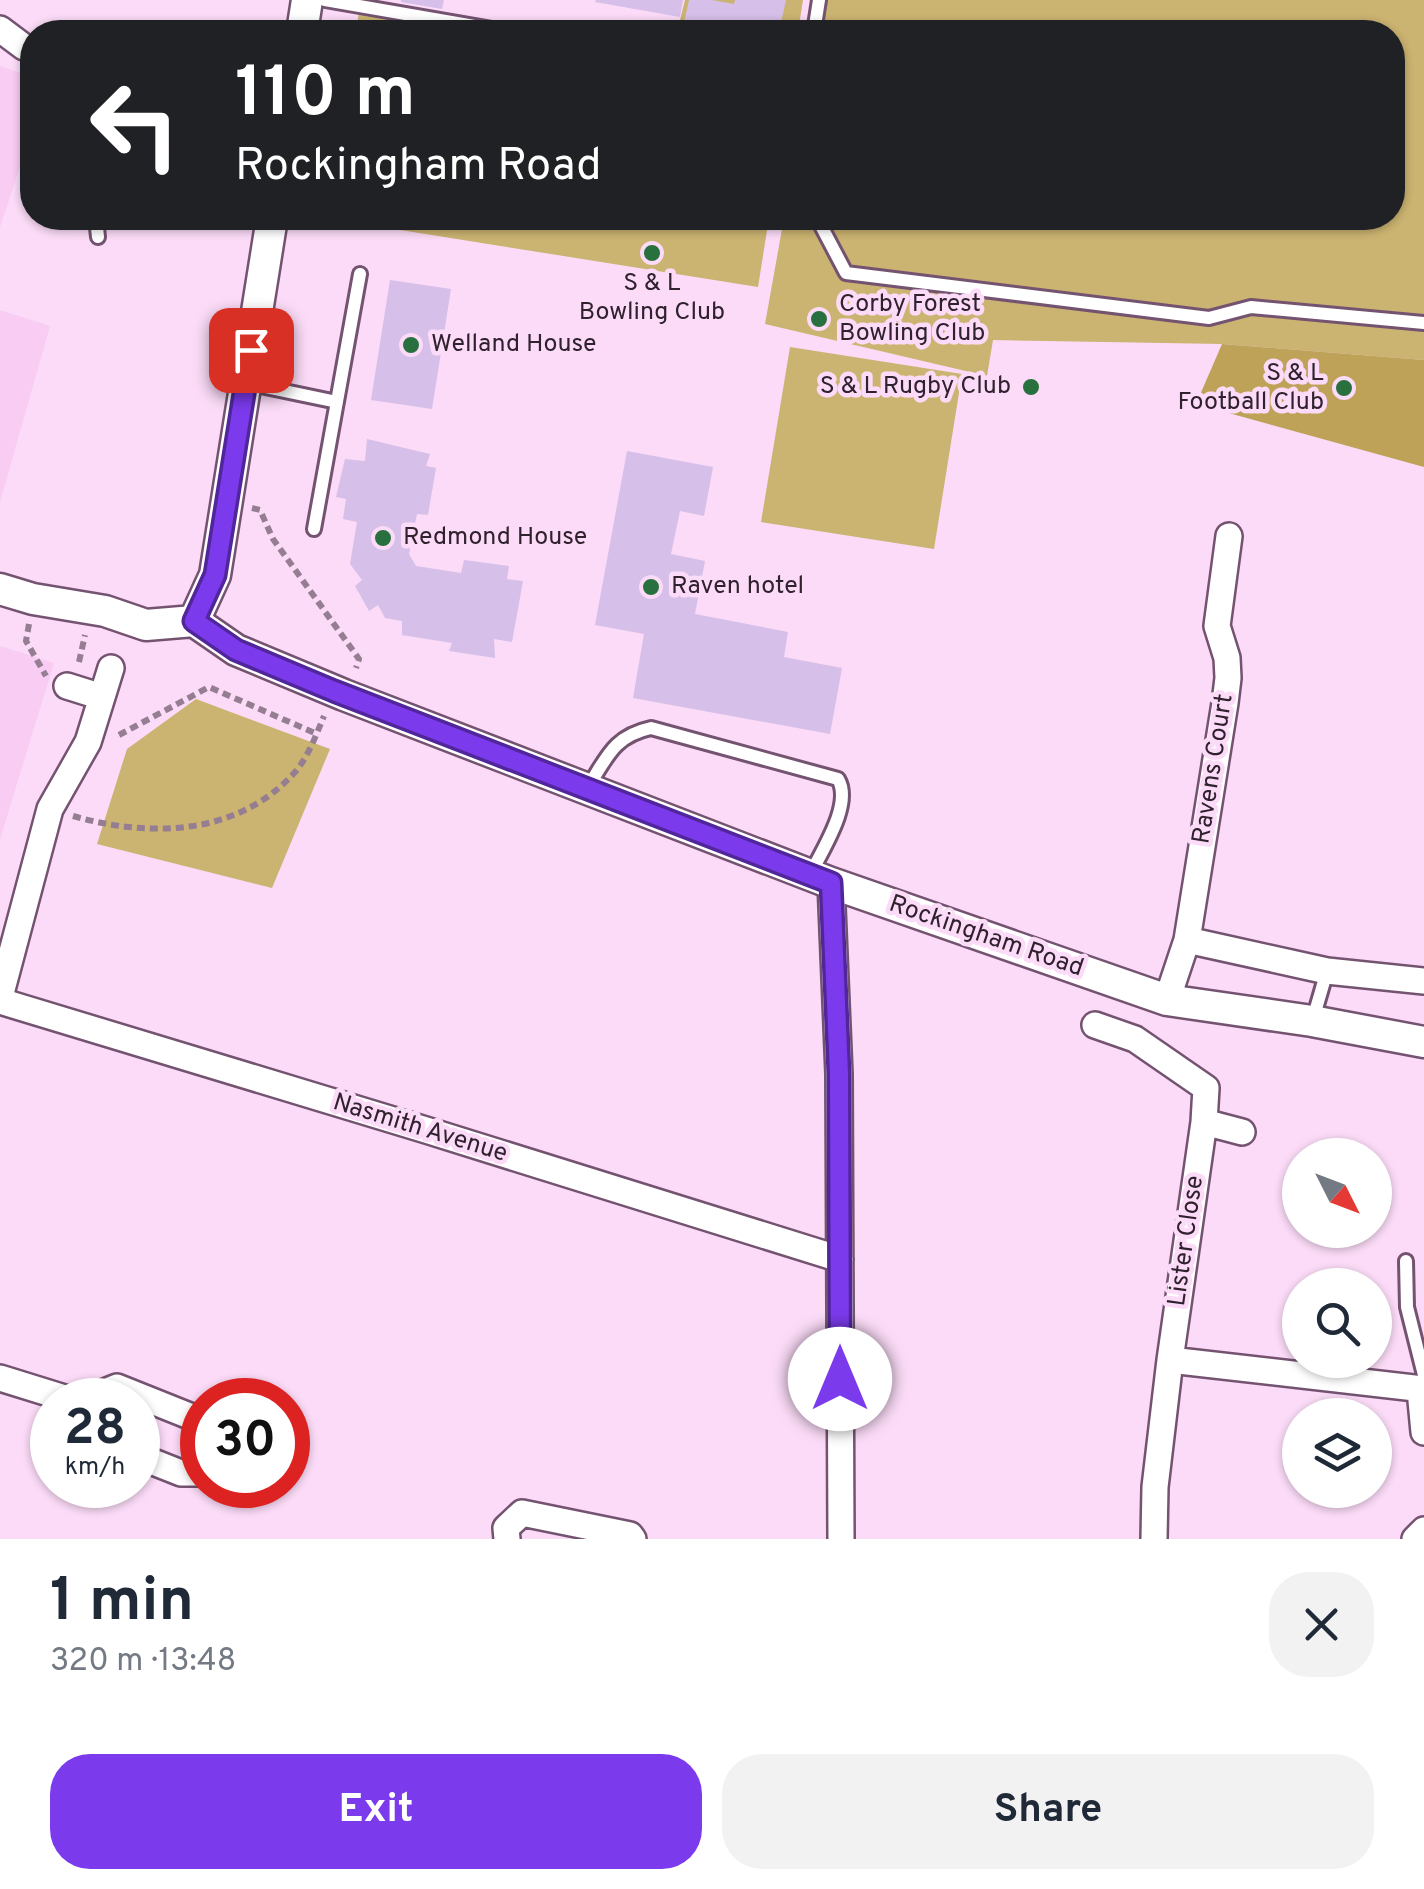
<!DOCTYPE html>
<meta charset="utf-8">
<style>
:root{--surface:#fff;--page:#f2f2f3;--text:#1f2937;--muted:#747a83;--accent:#7c3aed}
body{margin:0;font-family:Overpass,sans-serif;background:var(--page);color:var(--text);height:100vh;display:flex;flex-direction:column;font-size:38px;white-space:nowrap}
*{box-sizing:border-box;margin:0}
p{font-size:32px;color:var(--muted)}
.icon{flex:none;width:55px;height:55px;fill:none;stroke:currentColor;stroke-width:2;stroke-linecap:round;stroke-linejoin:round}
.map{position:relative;height:1539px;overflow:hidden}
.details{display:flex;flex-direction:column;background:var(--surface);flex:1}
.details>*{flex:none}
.top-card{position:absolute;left:20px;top:20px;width:1385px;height:210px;border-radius:40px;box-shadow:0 2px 8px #0004;background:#202124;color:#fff;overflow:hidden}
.needle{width:65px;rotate:132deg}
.fabs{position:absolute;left:1282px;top:1138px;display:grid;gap:20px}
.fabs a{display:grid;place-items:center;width:110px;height:110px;border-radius:50%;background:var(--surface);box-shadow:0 2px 8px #0004;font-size:50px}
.speed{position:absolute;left:30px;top:1378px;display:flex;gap:20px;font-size:50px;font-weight:700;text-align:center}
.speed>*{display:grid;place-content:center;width:130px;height:130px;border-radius:50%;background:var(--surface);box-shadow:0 2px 8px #0004;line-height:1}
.speed small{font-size:25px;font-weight:400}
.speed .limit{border:15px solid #d22;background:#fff;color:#111}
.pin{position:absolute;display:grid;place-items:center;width:85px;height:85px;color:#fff;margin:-42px;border-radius:20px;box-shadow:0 5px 15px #0006}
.me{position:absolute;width:110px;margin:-55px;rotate:0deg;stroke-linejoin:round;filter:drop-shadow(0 0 8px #0008)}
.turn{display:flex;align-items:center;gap:35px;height:210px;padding:0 50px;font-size:45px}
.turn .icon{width:130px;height:130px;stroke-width:2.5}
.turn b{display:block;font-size:70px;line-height:85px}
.round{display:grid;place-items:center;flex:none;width:105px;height:105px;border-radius:40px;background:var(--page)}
.headline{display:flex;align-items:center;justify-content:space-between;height:170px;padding:0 50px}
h1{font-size:60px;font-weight:700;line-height:75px}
.primary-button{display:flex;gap:20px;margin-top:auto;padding:20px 50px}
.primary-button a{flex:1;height:115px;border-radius:40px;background:var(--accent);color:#fff;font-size:40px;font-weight:700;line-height:115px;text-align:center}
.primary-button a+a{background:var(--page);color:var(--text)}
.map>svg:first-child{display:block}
</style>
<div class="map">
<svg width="1424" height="1539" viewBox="0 0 1424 1539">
<rect width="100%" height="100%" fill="#fbdbf7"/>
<path fill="#f8ccf3" d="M0 66 21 73 32 96V130L0 227Z
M0 310 50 326 0 502Z
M0 646 54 663 0 839Z"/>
<path fill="#cbb371" d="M685 0H803L798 32H677Z
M821 0H1424V360L1222 344 993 340 987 376 765 324 784 218H1392V32H816Z
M359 12 500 32H356Z
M325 218H769L758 287Z
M790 347 962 374 934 549 761 522Z
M196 699 330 749 272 888 97 844 127 749Z"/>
<path fill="#bda258" d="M1222 344 1424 360V467L1196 404Z"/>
<path fill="#d6bfe8" d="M401 0H444L442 9 401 2Z
M596 0H683L680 17 595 2Z
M689 0H712L734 4 735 0H786L779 32H682Z
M390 280 451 289 432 409 371 400Z
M367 439 430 454 426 466 436 468 428 515 417 514 409 554 416 566 461 573 464 560 509 566 507 579 523 581 512 642 494 639 495 658 449 651 452 643 402 635V621L385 618 378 605 369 611 355 586 362 580 350 564 357 522 343 519 346 499 336 497 345 459 365 461Z
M627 451 713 467 704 516 680 511 671 554 705 561 695 614 788 632 784 657 842 668 830 734 633 698 644 634 595 625Z"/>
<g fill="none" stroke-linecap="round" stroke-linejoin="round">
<defs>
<path id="service" d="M325 0 509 32
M814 32 819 0
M96 218 98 237
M817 218 846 273 1209 318 1251 307 1424 323
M246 383 337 402
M314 529 360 274
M588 787C607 757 614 736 651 728L838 779C853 804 822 850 810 875
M1313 1019 1327 971
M1406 1261 1407 1307 1424 1375"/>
<path id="minor" d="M0 29 24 47 32 49
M67 686 102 697
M831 883 839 1074 841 1539
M1187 940 1327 971 1424 981
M0 997 50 809 88 742 111 668
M1167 1000 1187 940 1225 703 1228 678 1227 658 1217 626 1229 536
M0 1001 426 1130 840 1259
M1095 1025 1135 1039 1206 1088 1204 1122 1242 1132
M1204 1122 1170 1360 1424 1389
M0 1378 71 1400
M1420 1390 1424 1432
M85 1400 117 1387 202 1421
M138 1456 181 1473H202
M507 1539 506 1528 522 1513 630 1535 633 1539
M1154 1539 1155 1487 1170 1360
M1415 1539 1424 1530"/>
<path id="tertiary" d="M302 32 307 0
M0 589 33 599 105 611 146 625 194 621 236 650 344 695 831 883 1167 1000 1312 1021 1424 1042
M194 621 215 575 272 218"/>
</defs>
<use href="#service" stroke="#745371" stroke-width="18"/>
<use href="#minor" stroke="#745371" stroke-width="30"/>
<use href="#tertiary" stroke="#745371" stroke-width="35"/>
<path stroke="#957d92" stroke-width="6" stroke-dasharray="8 5" stroke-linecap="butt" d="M252 508 260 510 273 539 359 659 356 668
M29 624 26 641 46 676
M79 662 85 635
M119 735 209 687 317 734
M73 816C150 838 239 836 296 771 309 755 316 735 324 716"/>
<use href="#service" stroke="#fff" stroke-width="12"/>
<use href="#minor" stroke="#fff" stroke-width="25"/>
<use href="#tertiary" stroke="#fff" stroke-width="30"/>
</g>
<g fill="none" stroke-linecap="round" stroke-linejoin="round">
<defs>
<path id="route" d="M251 350 215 575 194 621 236 650 334 691 831 883 839 1074 840 1379"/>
</defs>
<use href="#route" stroke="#51269a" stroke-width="25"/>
<use href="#route" stroke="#7c3aed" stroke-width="18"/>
</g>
<g fill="#28703d" stroke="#fbdbf7" stroke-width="4">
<circle cx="652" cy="253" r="10"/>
<circle cx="819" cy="319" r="10"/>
<circle cx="411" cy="345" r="10"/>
<circle cx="1031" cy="387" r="10"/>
<circle cx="1344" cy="388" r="10"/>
<circle cx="383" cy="538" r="10"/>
<circle cx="651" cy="587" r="10"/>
</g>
<g text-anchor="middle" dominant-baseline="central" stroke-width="9" stroke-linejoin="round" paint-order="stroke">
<g font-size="25" fill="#30212e" stroke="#fbdbf7" text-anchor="start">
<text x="652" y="284" text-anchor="middle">S &amp; L<tspan x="652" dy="29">Bowling Club</tspan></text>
<text x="839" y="305">Corby Forest<tspan x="839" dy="29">Bowling Club</tspan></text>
<text x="431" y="345">Welland House</text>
<text x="1324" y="374" text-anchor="end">S &amp; L<tspan x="1324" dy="29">Football Club</tspan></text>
<text x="1011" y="387" text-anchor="end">S &amp; L Rugby Club</text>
<text x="403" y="538">Redmond House</text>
<text x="671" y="587">Raven hotel</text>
</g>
<g font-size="25" fill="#30212e" stroke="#fbdbf7">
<text transform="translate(1214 769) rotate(-81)">Ravens Court</text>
<text transform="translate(986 937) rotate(19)">Rockingham Road</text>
<text transform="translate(420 1129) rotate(17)">Nasmith Avenue</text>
<text transform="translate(1187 1241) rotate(-82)">Lister Close</text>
</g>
</g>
</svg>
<div class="fabs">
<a><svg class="needle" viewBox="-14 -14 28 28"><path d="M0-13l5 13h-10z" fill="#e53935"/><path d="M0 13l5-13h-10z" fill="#747a83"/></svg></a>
<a><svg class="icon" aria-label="search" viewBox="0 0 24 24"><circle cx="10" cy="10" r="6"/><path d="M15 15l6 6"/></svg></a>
<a><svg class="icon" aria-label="layers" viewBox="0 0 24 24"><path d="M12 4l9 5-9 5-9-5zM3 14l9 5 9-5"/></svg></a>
</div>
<div class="speed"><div>28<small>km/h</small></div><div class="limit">30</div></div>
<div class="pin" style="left:251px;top:350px;background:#d93025"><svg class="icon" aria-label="arrive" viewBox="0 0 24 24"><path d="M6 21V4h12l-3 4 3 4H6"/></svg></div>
<svg class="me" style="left:840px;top:1379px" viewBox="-20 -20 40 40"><circle r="19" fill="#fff"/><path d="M0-13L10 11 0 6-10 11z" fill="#7c3aed"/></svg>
<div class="top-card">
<div class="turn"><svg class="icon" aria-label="left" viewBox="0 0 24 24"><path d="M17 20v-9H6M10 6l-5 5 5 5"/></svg><div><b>110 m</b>Rockingham Road</div></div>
</div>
</div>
<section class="details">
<div class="headline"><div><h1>1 min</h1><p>320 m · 13:48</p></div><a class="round"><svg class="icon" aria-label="close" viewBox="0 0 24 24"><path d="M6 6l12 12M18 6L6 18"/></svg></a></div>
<div class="primary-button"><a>Exit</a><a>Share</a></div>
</section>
